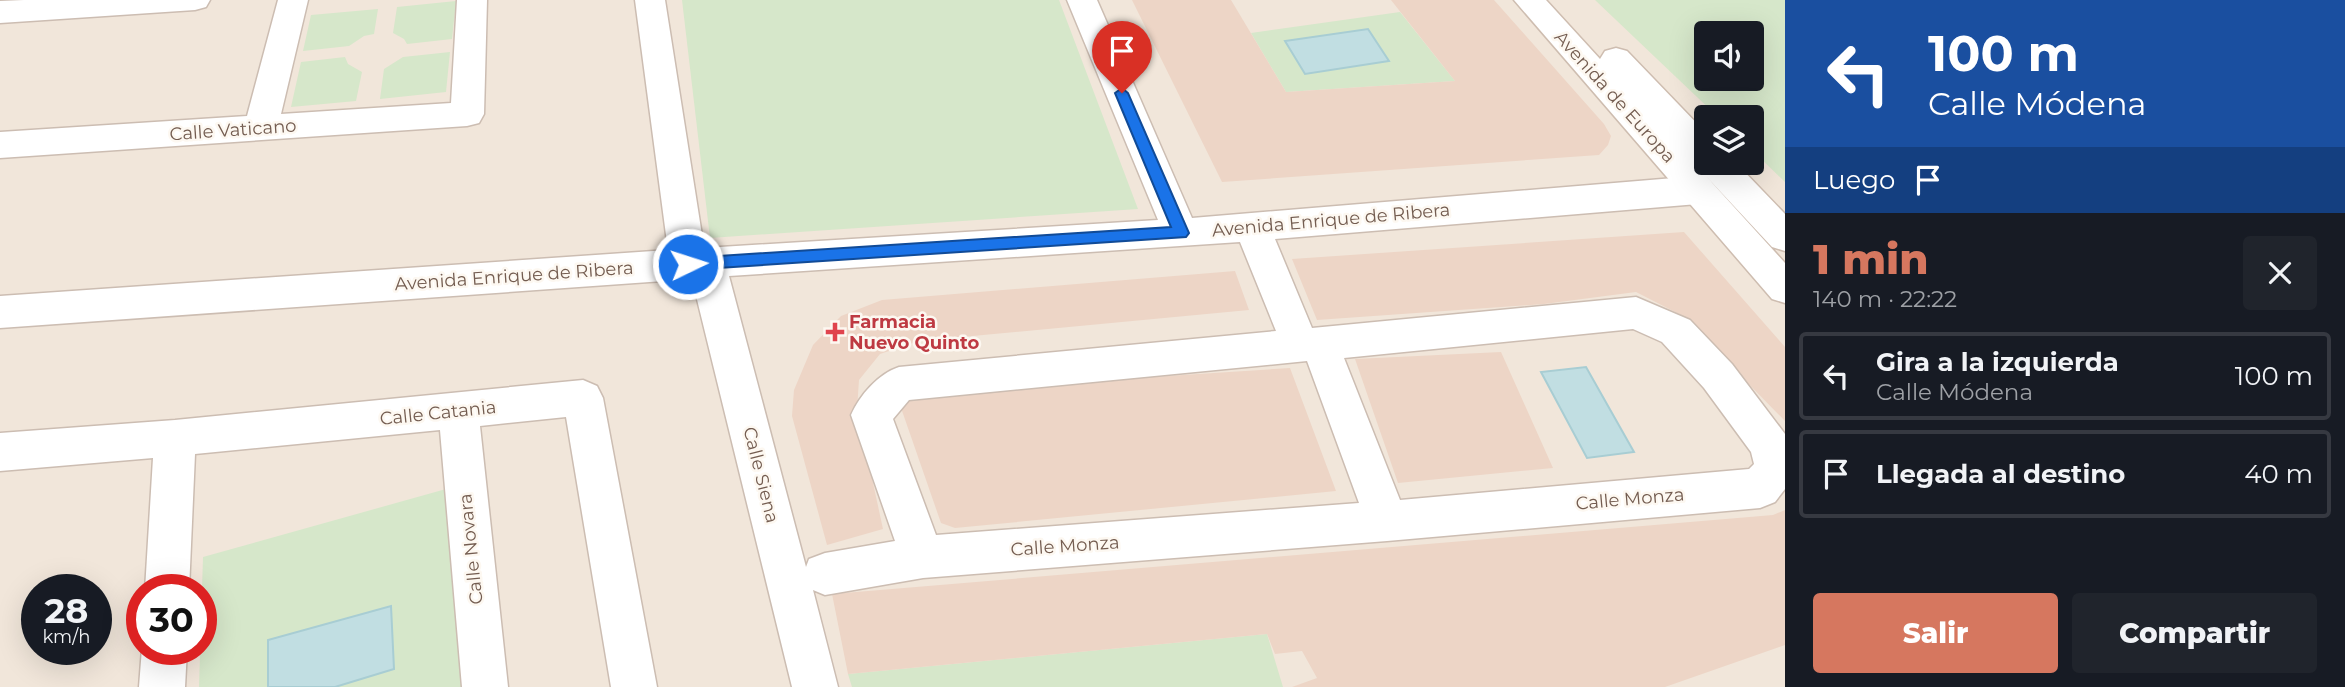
<!DOCTYPE html>
<html lang="es">
<meta charset="utf-8">
<style>
:root{--surface:#171b24;--page:#20242c;--text:#f1f3f6;--muted:#9ea1a6;--line:#363941;--accent:#d6775f}
body{margin:0;font-family:Montserrat,sans-serif;background:var(--page);color:var(--text);height:100vh;display:flex;flex-direction:column;font-size:26px;white-space:nowrap}
*{box-sizing:border-box;margin:0}
p{font-size:23px;color:var(--muted)}
.icon{flex:none;width:38px;height:38px;fill:none;stroke:currentColor;stroke-width:2;stroke-linecap:round;stroke-linejoin:round}
.map{position:relative;flex:1;overflow:hidden}
.panel{display:flex;flex-direction:column;background:var(--surface);width:560px}
.panel>*{flex:none}
.guide{background:#1a4fa0;color:#fff;overflow:hidden}
.controls{position:absolute;left:1694px;top:21px;display:grid;gap:14px}
.controls a{display:grid;place-items:center;width:70px;height:70px;border-radius:7px;background:var(--surface);box-shadow:0 7px 28px #0002;font-size:35px}
.speed{position:absolute;left:21px;top:574px;display:flex;gap:14px;font-size:35px;font-weight:700;text-align:center}
.speed>*{display:grid;place-content:center;width:91px;height:91px;border-radius:50%;background:var(--surface);box-shadow:0 7px 28px #0002;line-height:1}
.speed small{font-size:18px;font-weight:400}
.speed .limit{border:10px solid #d22;background:#fff;color:#111}
.pin{position:absolute;display:grid;place-items:center;width:60px;height:60px;color:#fff;margin:-72px -30px;border-radius:50% 50% 50% 0;rotate:-45deg;box-shadow:0 0 7px #0007}
.pin .icon{rotate:45deg}
.me{position:absolute;width:77px;margin:-38px;rotate:86deg;stroke-linejoin:round;filter:drop-shadow(0 0 5px #0008)}
.turn{display:flex;align-items:center;gap:24px;height:147px;padding:0 28px;font-size:32px}
.turn .icon{width:91px;height:91px;stroke-width:2.5}
.turn b{display:block;font-size:49px;line-height:60px}
.then{display:flex;align-items:center;height:66px;padding:0 28px;background:#0003;gap:14px;font-size:26px}
.round{display:grid;place-items:center;flex:none;width:74px;height:74px;border-radius:7px;background:var(--page)}
.head{display:flex;align-items:center;justify-content:space-between;height:119px;padding:0 28px}
h1{font-size:42px;font-weight:800;line-height:52px;color:var(--accent)}
.button{display:flex;gap:14px;margin-top:auto;padding:14px 28px}
.button a{flex:1;height:80px;border-radius:7px;background:var(--accent);color:#fff;font-size:28px;font-weight:800;line-height:80px;text-align:center}
.button a+a{background:var(--page);color:var(--text)}
ul{padding:0;list-style:none}
li{display:flex;align-items:center;gap:21px;height:88px;margin:0 14px 10px;padding:0 14px;border:4px solid var(--line);border-radius:7px}
li div{flex:1}
li b{display:block;font-size:26px}
li em{font-style:normal}
main{display:flex;flex:1;min-height:0}
.map>svg:first-child{display:block}
</style>
<main>
<div class="map">
<svg width="1785" height="687" viewBox="0 0 1785 687">
<rect width="100%" height="100%" fill="#fbf4eb"/>
<path fill="#f1e6da" fill-rule="evenodd" d="M0 0H1785V687H0ZM1706 33H1752V79H1706ZM1706 117H1752V163H1706ZM37 590H96V649H37ZM142 590H201V649H142Z"/>
<path fill="#d6e7ca" fill-rule="evenodd" d="M682 0H1059L1138 209 710 238Z
M1595 0H1785V182L1752 150V117H1718ZM1706 33H1752V79H1706Z
M456 1 452 39 407 44 404 39 393 33 397 7Z
M378 9 374 34 364 36 349 46 303 51 311 15Z
M1400 12 1455 81 1286 92 1251 33Z
M450 52 446 92 380 99 384 69 403 57Z
M345 57 348 64 362 72 356 101 291 107 301 62Z
M446 489 466 687H199L203 557Z
M1267 634 1283 687H852L848 674Z"/>
<path fill="#c1dee2" stroke="#a8cdd3" stroke-width="2" d="M1368 29 1389 61 1305 74 1285 41Z
M1586 367 1634 452 1587 458 1541 372Z
M391 606 394 669 335 687H268V640Z"/>
<path fill="#edd5c6" d="M1132 0H1231L1286 92 1455 81 1391 0H1494L1604 124 1611 136 1608 145 1599 155 1222 182Z
M1684 232 1785 347V421L1681 315 1636 292 1544 304 1317 320 1292 259Z
M1235 271 1249 310 919 341 880 354 859 380 857 409 883 529 827 545 792 416 794 390 813 345 841 316 882 300Z
M1501 352 1553 468 1398 483 1355 359Z
M1290 368 1336 491 955 528 941 523 900 405 919 392Z
M1785 510V645L1665 687H1292L1317 678 1302 651 1275 654 1267 634 848 674 832 594 1773 515Z"/>
<g fill="none" stroke-linecap="round" stroke-linejoin="round">
<defs>
<path id="street" d="M24 0H210L206 7 195 10 0 23V1Z
M278 0H308L281 114 451 103 457 0H487L484 114 479 123 467 126 0 158V132L247 116Z
M635 0H665L704 248 1158 220 1067 0H1097L1192 218 1698 176 1710 180 1715 190 1710 200 1698 204 1275 239 1312 328 1636 297 1690 320 1732 364 1785 434V489L1775 502 1760 508 1387 541 923 578 825 595 813 590 838 687H792L692 279 0 328V296L668 250ZM1240 242 1276 331 899 367C878 374 860 395 851 415L895 541 825 553 809 559 806 567 729 276ZM1633 329 1662 342 1704 388 1751 452 1754 464 1749 469 1400 500 1344 358ZM1307 361 1359 503 936 535 893 419 909 400Z
M583 380 597 386 603 398 657 687H611L566 417 480 426 508 687H462L440 430 195 454 189 590H145L153 458 0 471V433L175 420Z
M142 648 187 649 185 687H139Z"/>
<path id="secondary" d="M1514 0H1546L1600 59 1605 51 1616 48 1627 51 1706 133V163H1736L1785 214V251L1772 247 1705 175 1785 263V303L1772 299Z"/>
</defs>
<use href="#street" stroke="#ccbdb2" stroke-width="3"/>
<use href="#secondary" stroke="#cebdb0" stroke-width="3"/>
<use href="#street" fill="#fff" fill-rule="evenodd"/>
<use href="#secondary" fill="#fff" fill-rule="evenodd"/>
</g>
<path fill="#1a73e8" stroke="#114b97" stroke-width="2" d="M1122 88 1128 93 1189 233 1186 237 688 270 680 264 688 258 1171 227 1115 93Z"/>
<path fill="#e0444e" stroke="#fdf8f1" stroke-width="2.5" d="M831.5 321.5h7v7h7v7h-7v7h-7v-7h-7v-7h7z"/>
<g text-anchor="middle" dominant-baseline="central" stroke-width="5" stroke-linejoin="round" paint-order="stroke">
<g font-size="18" fill="#735c50" stroke="#fdf8f1">
<text transform="translate(1615 97) rotate(48)">Avenida de Europa</text>
<text transform="translate(233 130) rotate(-4)">Calle Vaticano</text>
<text transform="translate(1331 220) rotate(-5)">Avenida Enrique de Ribera</text>
<text transform="translate(514 276) rotate(-4)">Avenida Enrique de Ribera</text>
<text transform="translate(438 413) rotate(-6)">Calle Catania</text>
<text transform="translate(761 475) rotate(76)">Calle Siena</text>
<text transform="translate(1630 499) rotate(-5)">Calle Monza</text>
<text transform="translate(1065 546) rotate(-4)">Calle Monza</text>
<text transform="translate(471 549) rotate(-96)">Calle Novara</text>
</g>
<g font-size="18" font-weight="bold" fill="#be3a42" stroke="#fdf8f1" text-anchor="start">
<text x="849" y="322">Farmacia<tspan x="849" dy="21">Nuevo Quinto</tspan></text>
</g>
</g>
</svg>
<div class="controls">
<a><svg class="icon" aria-label="sound" viewBox="0 0 24 24"><path d="M4 9h4l5-4v14l-5-4H4zM17 9q2 3 0 6"/></svg></a>
<a><svg class="icon" aria-label="layers" viewBox="0 0 24 24"><path d="M12 4l9 5-9 5-9-5zM3 14l9 5 9-5"/></svg></a>
</div>
<div class="speed"><div>28<small>km/h</small></div><div class="limit">30</div></div>
<div class="pin" style="left:1122px;top:93px;background:#d93025"><svg class="icon" aria-label="arrive" viewBox="0 0 24 24"><path d="M6 21V4h12l-3 4 3 4H6"/></svg></div>
<svg class="me" style="left:688px;top:264px" viewBox="-20 -20 40 40"><circle r="17" fill="#1a73e8" stroke="#fff" stroke-width="3"/><path d="M0-11L8 9 0 5-8 9z" fill="#fff"/></svg>
</div>
<section class="panel">
<div class="guide">
<div class="turn"><svg class="icon" aria-label="left" viewBox="0 0 24 24"><path d="M17 20v-9H6M10 6l-5 5 5 5"/></svg><div><b>100 m</b>Calle Módena</div></div>
<div class="then">Luego<svg class="icon" aria-label="arrive" viewBox="0 0 24 24"><path d="M6 21V4h12l-3 4 3 4H6"/></svg></div>
</div>
<div class="head"><div><h1>1 min</h1><p>140 m · 22:22</p></div><a class="round"><svg class="icon" aria-label="close" viewBox="0 0 24 24"><path d="M6 6l12 12M18 6L6 18"/></svg></a></div>
<ul>
<li><svg class="icon" aria-label="left" viewBox="0 0 24 24"><path d="M17 20v-9H6M10 6l-5 5 5 5"/></svg><div><b>Gira a la izquierda</b><p>Calle Módena</p></div><em>100 m</em></li>
<li><svg class="icon" aria-label="arrive" viewBox="0 0 24 24"><path d="M6 21V4h12l-3 4 3 4H6"/></svg><div><b>Llegada al destino</b></div><em>40 m</em></li>
</ul>
<div class="button"><a>Salir</a><a>Compartir</a></div>
</section>
</main>
